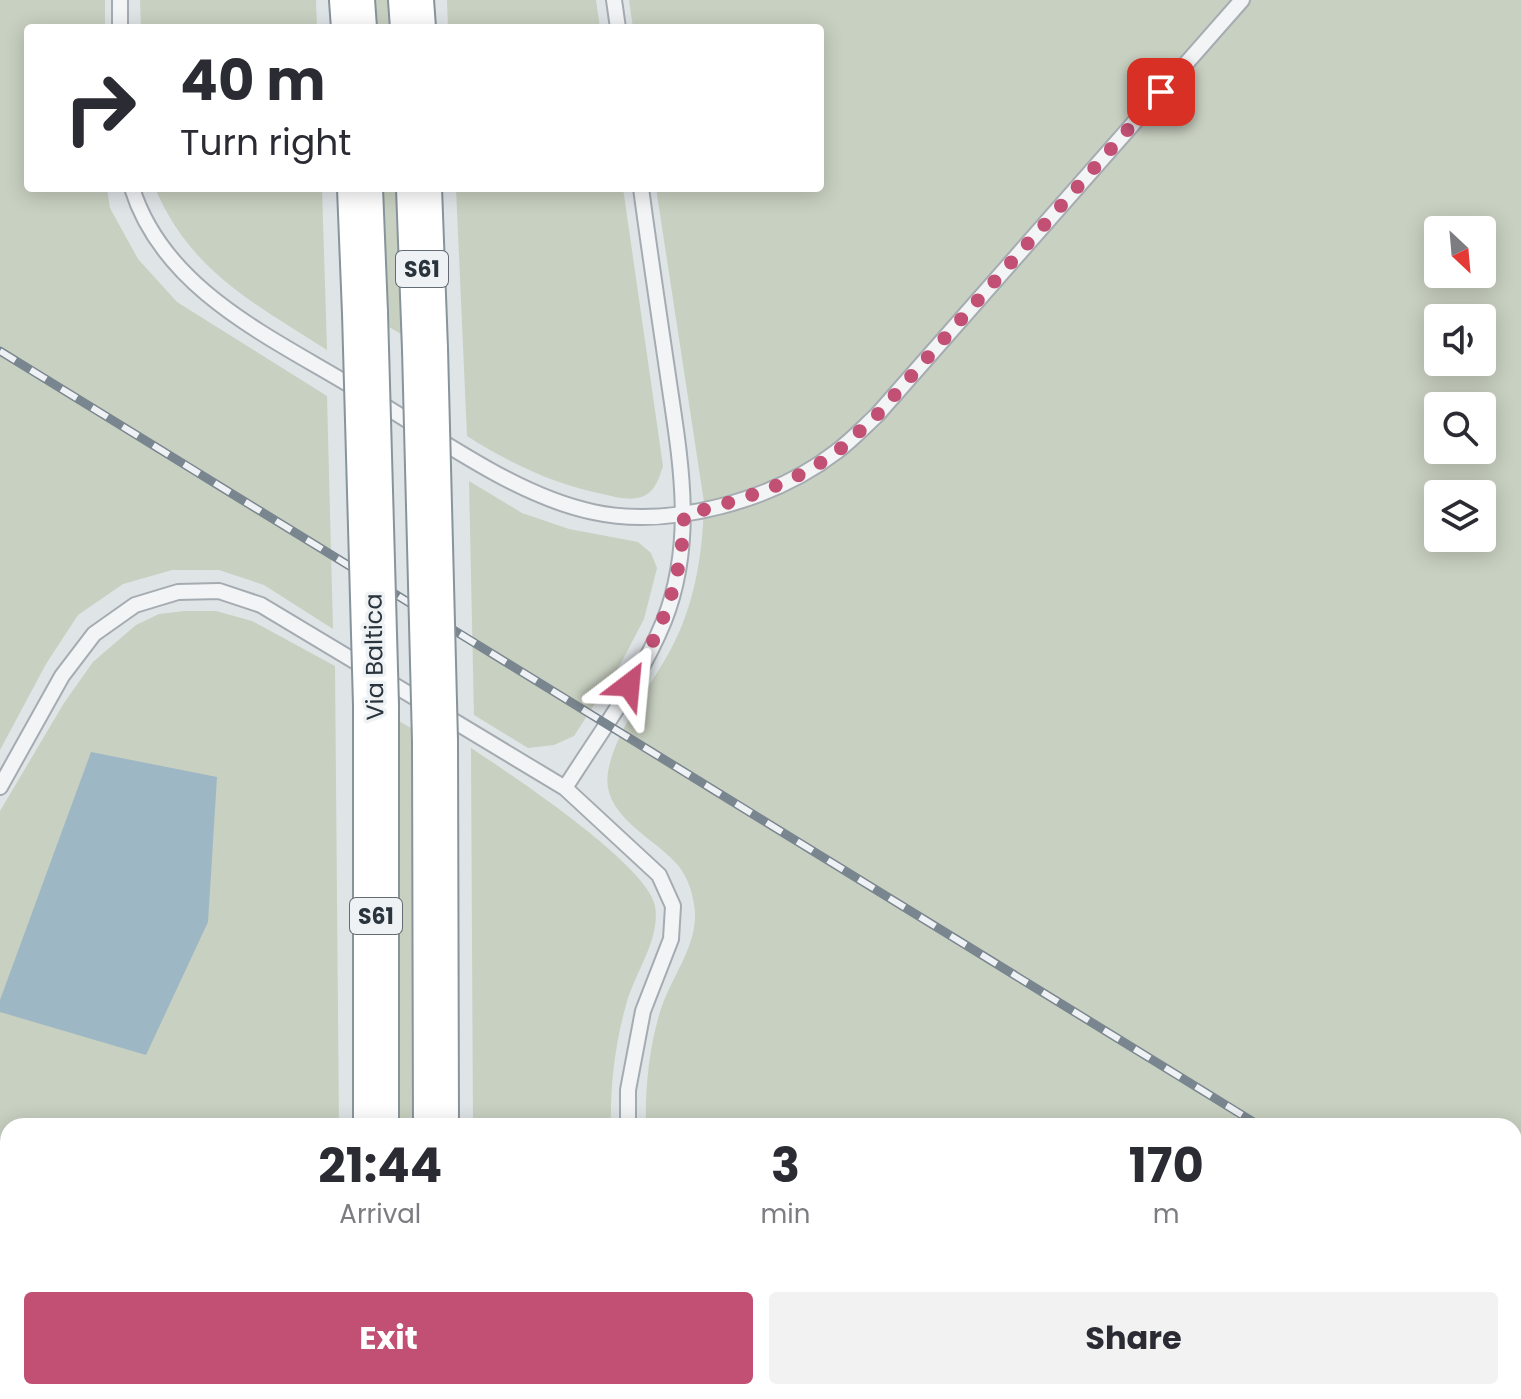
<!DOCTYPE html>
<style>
:root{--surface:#fff;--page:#f2f2f3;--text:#2b2b33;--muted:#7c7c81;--accent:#c15074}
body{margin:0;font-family:Poppins,sans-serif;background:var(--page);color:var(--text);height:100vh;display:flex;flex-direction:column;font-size:30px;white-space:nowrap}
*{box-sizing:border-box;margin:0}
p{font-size:26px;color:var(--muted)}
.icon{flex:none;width:44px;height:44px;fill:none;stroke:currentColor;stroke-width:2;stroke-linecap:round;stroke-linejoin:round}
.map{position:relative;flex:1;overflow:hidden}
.drawer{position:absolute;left:0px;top:1118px;width:1522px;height:282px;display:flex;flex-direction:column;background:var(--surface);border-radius:24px 24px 0 0;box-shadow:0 4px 20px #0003}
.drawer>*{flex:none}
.banner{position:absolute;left:24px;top:24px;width:800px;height:168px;border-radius:8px;box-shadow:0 4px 20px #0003;background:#fff;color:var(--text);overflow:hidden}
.needle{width:52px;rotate:154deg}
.fabs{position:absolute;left:1424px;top:216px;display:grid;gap:16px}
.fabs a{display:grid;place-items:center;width:72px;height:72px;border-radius:8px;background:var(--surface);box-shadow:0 4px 20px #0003;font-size:40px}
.pin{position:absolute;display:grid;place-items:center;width:68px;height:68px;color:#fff;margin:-34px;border-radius:16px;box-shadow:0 4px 12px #0006}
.me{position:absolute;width:88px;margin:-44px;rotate:29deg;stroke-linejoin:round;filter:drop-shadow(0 0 6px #0008)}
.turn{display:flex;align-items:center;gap:28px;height:168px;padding:0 24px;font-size:36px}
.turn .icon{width:104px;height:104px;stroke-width:2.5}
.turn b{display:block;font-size:56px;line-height:68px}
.eta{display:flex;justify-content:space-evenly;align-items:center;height:136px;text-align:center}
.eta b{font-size:48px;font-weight:700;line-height:56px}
.action{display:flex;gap:16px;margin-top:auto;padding:16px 24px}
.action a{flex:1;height:92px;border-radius:8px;background:var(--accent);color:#fff;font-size:32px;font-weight:700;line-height:92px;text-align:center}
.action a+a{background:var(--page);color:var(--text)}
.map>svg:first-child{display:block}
</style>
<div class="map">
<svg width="1521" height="1399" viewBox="0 0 1521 1399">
<rect width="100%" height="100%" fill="#dfe4e7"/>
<path fill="#c8d0c1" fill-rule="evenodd" d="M0 0H105V28H28V188H107L110 208 138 259 177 302 327 396 333 629 264 585 219 570H172L123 584 78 615 46 664 0 750Z
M140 0H316L317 28H141Z
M373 0H391L393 28H374Z
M447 0H596L600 28H448Z
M629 0H1521V1399H643L644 1392H1514V1126H646C645 1089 649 1048 660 1012 671 976 701 943 694 904 691 887 686 873 674 861 651 836 601 814 608 772 615 731 651 686 671 649 695 604 703 553 704 502L656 188H820V28H633ZM1438 230H1482V274H1438ZM1438 318H1482V362H1438ZM1438 406H1482V450H1438ZM1438 494H1482V538H1438Z
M155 188H322L327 350C255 304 190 271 155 188Z
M380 188H399L401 334 389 327Z
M456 188H623L663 466C659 478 656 490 644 496 633 501 618 498 607 495 555 485 511 464 467 436Z
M469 481 522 513 569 529 638 542 651 553 657 568 644 619 621 663 574 736 554 745 528 748 474 715Z
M184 611H216L252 621 335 666 339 1126H8V1195L0 1172V811L64 703 93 662 136 625 159 614Z
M399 721 411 728 415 1126H396Z
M471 748C509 773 648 865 655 906 661 939 634 974 626 1005 615 1044 610 1086 611 1126H473Z
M0 1277 8 1288V1392H84L90 1399H0Z
M138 1392H340V1399H144Z
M470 1392H605V1399H470Z"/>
<path fill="#9eb7c4" d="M91 752 217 777 208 922 146 1055 0 1012V1000Z"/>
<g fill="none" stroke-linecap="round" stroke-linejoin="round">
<defs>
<path id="lane" d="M120 0V28
M614 0 618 28
M132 188C164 291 273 338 358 390
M376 401C442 440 517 496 593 512 671 529 774 500 836 452 851 441 864 427 877 415L1242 0
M384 679 565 788 659 875 673 906 671 939 643 1011 628 1090V1126
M0 787 62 676 94 634 135 605 178 592 219 591 261 605 366 668
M565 788C599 734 640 680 664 621 697 538 679 453 667 369 658 308 649 248 641 188
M0 1222 8 1239
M112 1392 118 1399
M621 1399V1392"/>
<path id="highway" d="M352 0 354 28
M411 0 413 28
M360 188 365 313
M419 188 425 349
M376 705V1126
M435 741 436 1126
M375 1399V1392
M434 1399V1392"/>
</defs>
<use href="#lane" stroke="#a5acb1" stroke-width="18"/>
<use href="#highway" stroke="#88949c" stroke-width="48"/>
<use href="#lane" stroke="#f2f4f6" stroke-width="14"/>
<use href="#highway" stroke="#fff" stroke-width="44"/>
<defs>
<path id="rail" d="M0 351 1260 1126
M1514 1282 1521 1286"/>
</defs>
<use href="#rail" stroke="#7a868f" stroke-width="9"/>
<use href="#rail" stroke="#eff2f5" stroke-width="6" stroke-dasharray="18" stroke-linecap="butt"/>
<defs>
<path id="highway-bridge" d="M365 313 376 705
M425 349 435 741"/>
</defs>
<use href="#highway-bridge" stroke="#88949c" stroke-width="48" stroke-linecap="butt"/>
<use href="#highway-bridge" stroke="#fff" stroke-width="44"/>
</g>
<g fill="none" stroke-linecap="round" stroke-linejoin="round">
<path stroke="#c15074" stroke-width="14" stroke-dasharray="0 25.2" d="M629 685C663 628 682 581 684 515 737 501 790 486 835 453 850 442 863 427 877 415L1161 92"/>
</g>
<g text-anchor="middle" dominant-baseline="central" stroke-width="7" stroke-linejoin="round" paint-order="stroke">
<g fill="#eff2f5" stroke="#656d74" stroke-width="2">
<rect x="396" y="251" width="52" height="36" rx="6"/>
<rect x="350" y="898" width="52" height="36" rx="6"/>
</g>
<g font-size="22" font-weight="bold" fill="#2a343d">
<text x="422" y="269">S61</text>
<text x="376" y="916">S61</text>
</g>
<g font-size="24" fill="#2a343d" stroke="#eff2f5">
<text transform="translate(374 657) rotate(-91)">Via Baltica</text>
</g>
</g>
</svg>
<div class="fabs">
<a><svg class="needle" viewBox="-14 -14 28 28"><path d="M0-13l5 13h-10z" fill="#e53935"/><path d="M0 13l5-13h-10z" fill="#7c7c81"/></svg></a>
<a><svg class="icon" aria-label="sound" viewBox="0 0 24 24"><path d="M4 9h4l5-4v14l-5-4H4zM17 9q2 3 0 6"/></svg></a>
<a><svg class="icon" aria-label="search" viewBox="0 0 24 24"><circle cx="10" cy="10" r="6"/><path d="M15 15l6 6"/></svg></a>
<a><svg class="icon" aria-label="layers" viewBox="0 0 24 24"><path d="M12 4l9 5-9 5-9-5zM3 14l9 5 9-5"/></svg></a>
</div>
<div class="pin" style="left:1161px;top:92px;background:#d93025"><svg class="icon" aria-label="arrive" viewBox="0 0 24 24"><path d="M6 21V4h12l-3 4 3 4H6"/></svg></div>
<svg class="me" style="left:629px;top:685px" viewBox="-20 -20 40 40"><path d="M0-17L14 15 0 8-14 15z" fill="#c15074" stroke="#fff" stroke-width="4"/></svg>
<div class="banner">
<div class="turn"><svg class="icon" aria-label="right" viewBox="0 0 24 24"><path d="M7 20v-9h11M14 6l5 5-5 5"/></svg><div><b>40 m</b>Turn right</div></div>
</div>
<section class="drawer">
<div class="eta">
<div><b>21:44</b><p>Arrival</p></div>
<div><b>3</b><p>min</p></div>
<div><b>170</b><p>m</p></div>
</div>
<div class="action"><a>Exit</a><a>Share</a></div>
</section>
</div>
